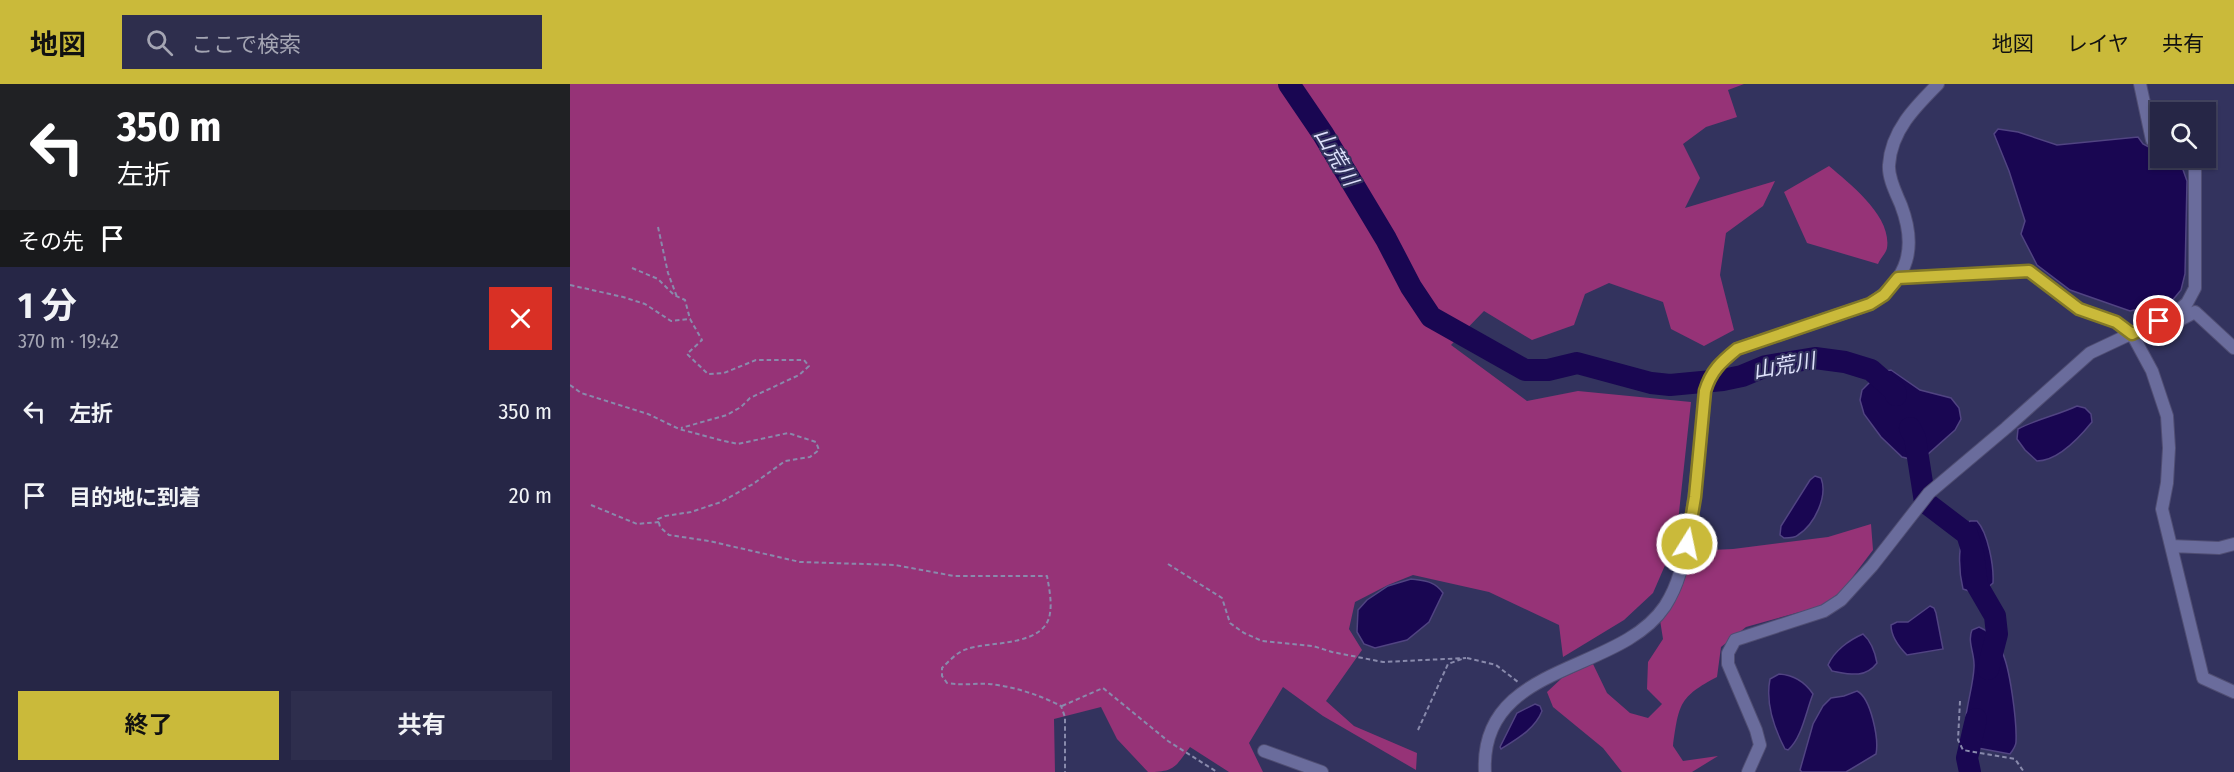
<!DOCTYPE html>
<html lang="ja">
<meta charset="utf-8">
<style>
:root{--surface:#262646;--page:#2e2e4d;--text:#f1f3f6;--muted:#a4a5b3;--line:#42435f;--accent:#caba3a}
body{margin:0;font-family:"Fira Sans Condensed","Noto Sans JP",sans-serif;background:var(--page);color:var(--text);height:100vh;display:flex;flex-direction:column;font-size:22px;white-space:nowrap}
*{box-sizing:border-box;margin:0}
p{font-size:20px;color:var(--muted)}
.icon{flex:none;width:33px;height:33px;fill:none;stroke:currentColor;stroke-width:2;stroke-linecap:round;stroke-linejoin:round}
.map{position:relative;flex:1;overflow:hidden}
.drawer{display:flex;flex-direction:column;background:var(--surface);width:570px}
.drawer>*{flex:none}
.top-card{background:#202124;color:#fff;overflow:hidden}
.fabs{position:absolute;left:1580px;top:18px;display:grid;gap:12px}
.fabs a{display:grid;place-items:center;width:66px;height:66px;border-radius:0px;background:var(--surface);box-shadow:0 2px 4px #0004,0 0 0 2px var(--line);font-size:30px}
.pin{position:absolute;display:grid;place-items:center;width:51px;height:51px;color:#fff;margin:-26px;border:3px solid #fff;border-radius:50%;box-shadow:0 2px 6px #0007}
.me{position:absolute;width:66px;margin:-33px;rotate:10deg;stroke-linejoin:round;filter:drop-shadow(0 0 4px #0008)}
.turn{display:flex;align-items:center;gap:21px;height:126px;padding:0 18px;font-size:27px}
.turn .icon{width:78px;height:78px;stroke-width:2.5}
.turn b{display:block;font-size:42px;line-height:51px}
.then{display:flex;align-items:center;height:57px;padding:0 18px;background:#0003;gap:12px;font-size:22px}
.round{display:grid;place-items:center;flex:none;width:63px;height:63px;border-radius:0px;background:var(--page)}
.head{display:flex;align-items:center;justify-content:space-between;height:102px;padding:0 18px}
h1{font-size:36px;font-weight:700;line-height:45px}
.button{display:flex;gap:12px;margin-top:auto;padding:12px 18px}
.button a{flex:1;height:69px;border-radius:0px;background:var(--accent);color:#111;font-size:24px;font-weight:700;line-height:69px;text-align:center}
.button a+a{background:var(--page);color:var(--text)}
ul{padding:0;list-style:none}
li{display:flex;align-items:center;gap:18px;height:84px;padding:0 18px}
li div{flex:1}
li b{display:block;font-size:22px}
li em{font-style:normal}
header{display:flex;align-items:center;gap:36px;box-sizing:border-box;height:84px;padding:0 30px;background:var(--accent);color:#111}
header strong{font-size:28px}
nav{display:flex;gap:33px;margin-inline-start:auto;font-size:21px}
.search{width:420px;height:54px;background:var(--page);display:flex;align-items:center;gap:15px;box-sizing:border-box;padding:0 21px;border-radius:0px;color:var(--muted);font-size:22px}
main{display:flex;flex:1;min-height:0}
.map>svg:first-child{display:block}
</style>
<header>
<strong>地図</strong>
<div class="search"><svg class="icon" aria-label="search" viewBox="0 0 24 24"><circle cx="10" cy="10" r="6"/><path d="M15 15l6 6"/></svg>ここで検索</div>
<nav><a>地図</a><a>レイヤ</a><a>共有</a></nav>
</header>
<main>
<section class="drawer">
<div class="top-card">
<div class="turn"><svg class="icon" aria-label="left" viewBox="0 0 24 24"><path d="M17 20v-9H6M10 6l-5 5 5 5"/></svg><div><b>350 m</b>左折</div></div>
<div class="then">その先<svg class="icon" aria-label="arrive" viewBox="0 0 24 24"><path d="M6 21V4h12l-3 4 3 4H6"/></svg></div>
</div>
<div class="head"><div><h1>1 分</h1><p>370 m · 19:42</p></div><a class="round" style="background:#d93025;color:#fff"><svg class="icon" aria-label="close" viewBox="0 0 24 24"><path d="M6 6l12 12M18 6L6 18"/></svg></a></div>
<ul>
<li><svg class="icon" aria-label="left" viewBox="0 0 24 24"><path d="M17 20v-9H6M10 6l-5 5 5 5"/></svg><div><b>左折</b></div><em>350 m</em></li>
<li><svg class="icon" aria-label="arrive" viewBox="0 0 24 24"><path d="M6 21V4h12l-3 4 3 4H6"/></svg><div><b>目的地に到着</b></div><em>20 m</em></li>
</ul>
<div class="button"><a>終了</a><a>共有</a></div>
</section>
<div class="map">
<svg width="1664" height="688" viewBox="0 0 1664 688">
<rect width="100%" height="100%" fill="#33335e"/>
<path fill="#963377" d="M0 0H1174L1158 6 1167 33 1136 43 1113 60 1130 94 1115 124 1205 97 1193 122 1156 149 1150 191 1164 246 1134 262 1101 245 1093 218 1039 199 1015 210 1004 241 962 256 914 227 881 261 957 317 1008 307 1121 318 1106 456 1083 509 1054 536 993 573 989 541 919 508 843 491 818 501 785 518 779 545 792 566 756 617 784 642 847 669 846 686 753 632 713 603 679 659 693 688H659L620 663C605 683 605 688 578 688L547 655 531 623 484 635 485 688H0Z
M1259 82C1280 100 1322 132 1317 164 1316 169 1310 175 1308 180L1237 159 1214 108Z
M1301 440 1303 466 1272 507 1251 522 1176 543 1151 563 1147 593C1109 613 1109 620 1103 662L1113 677 1148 672 1122 688H1052L1033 664 983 623 977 608 992 594 1023 580 1037 609 1060 629 1078 634 1092 620 1077 605 1078 578 1093 555 1090 536C1112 510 1115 501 1120 467L1163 465 1258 453Z"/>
<path fill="#190652" stroke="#514482" stroke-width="1.5" d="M1428 45 1448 48 1487 61 1568 53 1573 60 1590 69V74H1598L1611 80 1617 97 1615 190 1611 206 1601 218 1560 227 1500 206 1467 181 1451 150 1455 137 1439 87 1424 50Z
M1321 286 1350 306 1381 314 1389 324 1391 335 1385 346 1358 370 1344 376 1332 373 1311 353 1294 330 1290 316 1292 306 1310 288Z
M1507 322 1515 324 1521 330 1522 338C1509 354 1488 377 1467 377L1455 366 1447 355 1448 345C1467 335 1488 331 1507 322Z
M1245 392 1251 394C1258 412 1245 440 1228 451 1225 454 1219 454 1214 454L1210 451 1211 442 1240 396Z
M1400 437H1407C1418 449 1424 482 1423 499 1414 508 1405 510 1393 505 1388 484 1387 454 1400 437Z
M841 495C855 497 865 497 873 509L859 538 837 556 805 564 794 560 787 548 788 526 797 516 818 502Z
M1360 522 1364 524 1366 529 1373 565 1337 571C1329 563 1321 552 1321 541L1327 538H1338Z
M1409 543C1420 547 1426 556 1431 566 1440 581 1447 639 1446 658 1446 662 1443 666 1440 670L1397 662C1390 636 1403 609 1404 583 1405 570 1397 558 1402 546Z
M1293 550C1302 558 1305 568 1307 579 1295 595 1279 590 1262 587L1258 581C1264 567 1279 556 1293 550Z
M1209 590C1224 591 1235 598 1243 610 1236 627 1232 654 1218 666L1215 665C1204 644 1195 620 1200 595Z
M1287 607C1301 614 1309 655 1306 670L1276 688H1232L1230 686 1243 640 1253 622 1261 614 1274 612Z
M965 620 970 622 972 627C965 645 947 655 931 665L930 663 947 629Z"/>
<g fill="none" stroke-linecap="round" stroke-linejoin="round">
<path stroke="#190652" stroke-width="22" d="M719 0 753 50 816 155 841 203 861 233 955 286H978L1007 279 1081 299 1100 301 1153 296 1172 292 1196 282 1245 274 1275 278 1301 286 1325 307 1326 311
M1340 344 1345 354 1355 418 1397 450 1403 469 1407 501 1425 532 1427 550 1418 585
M1400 688 1397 674 1406 635"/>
<defs>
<path id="street" d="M1570 0 1582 56 1590 59
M1328 194 1459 187 1509 225 1546 238 1562 250 1582 287 1597 332 1599 364 1597 399 1592 425 1633 594 1664 608
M1595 240 1608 237 1625 228 1664 264
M1601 462 1649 464 1664 460
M694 667 752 688
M915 688C909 578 1049 591 1095 522 1110 499 1114 474 1119 448 1127 401 1131 354 1135 307 1141 287 1151 278 1167 265L1300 220C1339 195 1347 163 1331 121 1326 109 1318 94 1319 81 1321 47 1345 23 1368 0
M1178 688 1190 661 1186 646 1158 580V569L1165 556 1254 527 1271 516 1302 482 1359 409 1436 344 1520 269 1605 229 1617 219 1625 204V85L1621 74"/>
</defs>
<use href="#street" stroke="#504e73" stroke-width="14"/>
<path stroke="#898aac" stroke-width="2" stroke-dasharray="4.5 3" stroke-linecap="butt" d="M88 143 98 189 107 213
M62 184 88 195 104 211 115 216 120 235
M0 201 53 213 75 220 101 237 120 235 132 256 117 270 138 290 154 289 186 276H234L239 282 229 291 180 314 171 323 157 331 111 344
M0 301 11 309 78 330 109 345 150 356 168 360 218 349 246 358 249 366 240 373 215 377 183 400 151 418 121 428 95 432 88 435 90 443 99 451 139 457 230 478 325 481 384 492H477C479 503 482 518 480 529 476 563 420 557 397 565 387 568 379 577 372 584V592L377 599C394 602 404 599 419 600 442 602 470 611 491 622L495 633V688
M21 421 67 440 89 438
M598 480 652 514 660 539 674 549 692 557 743 562 762 568 813 578 896 574
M897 574 926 581 948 598
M1390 617 1388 656 1393 666 1445 675 1454 688
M492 622 533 604 598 657 647 688
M848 646 878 580 892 575"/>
<use href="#street" stroke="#6a6c9c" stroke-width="12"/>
</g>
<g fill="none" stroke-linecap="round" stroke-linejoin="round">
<defs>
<path id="route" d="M1117 460 1125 413 1135 307C1141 287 1151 278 1167 265L1300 220 1314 211 1328 194 1459 187 1509 225 1546 238 1562 250 1589 237"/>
</defs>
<use href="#route" stroke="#837926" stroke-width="15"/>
<use href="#route" stroke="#caba3a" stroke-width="10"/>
</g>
<g text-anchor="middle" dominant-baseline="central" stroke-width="4.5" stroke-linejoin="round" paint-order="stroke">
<g font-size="21" font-style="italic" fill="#dee0fb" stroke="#33335e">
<text transform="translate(766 73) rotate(59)">山荒川</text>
<text transform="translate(1214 282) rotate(-10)">山荒川</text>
</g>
</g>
</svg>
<div class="fabs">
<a><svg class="icon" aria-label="search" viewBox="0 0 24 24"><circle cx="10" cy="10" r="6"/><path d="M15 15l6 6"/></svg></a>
</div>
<div class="pin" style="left:1589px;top:237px;background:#d93025"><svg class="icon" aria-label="arrive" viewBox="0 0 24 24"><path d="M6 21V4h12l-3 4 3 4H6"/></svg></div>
<svg class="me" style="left:1117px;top:460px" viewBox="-20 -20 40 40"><circle r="17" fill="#caba3a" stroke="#fff" stroke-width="3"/><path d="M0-11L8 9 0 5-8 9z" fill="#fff"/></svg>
</div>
</main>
